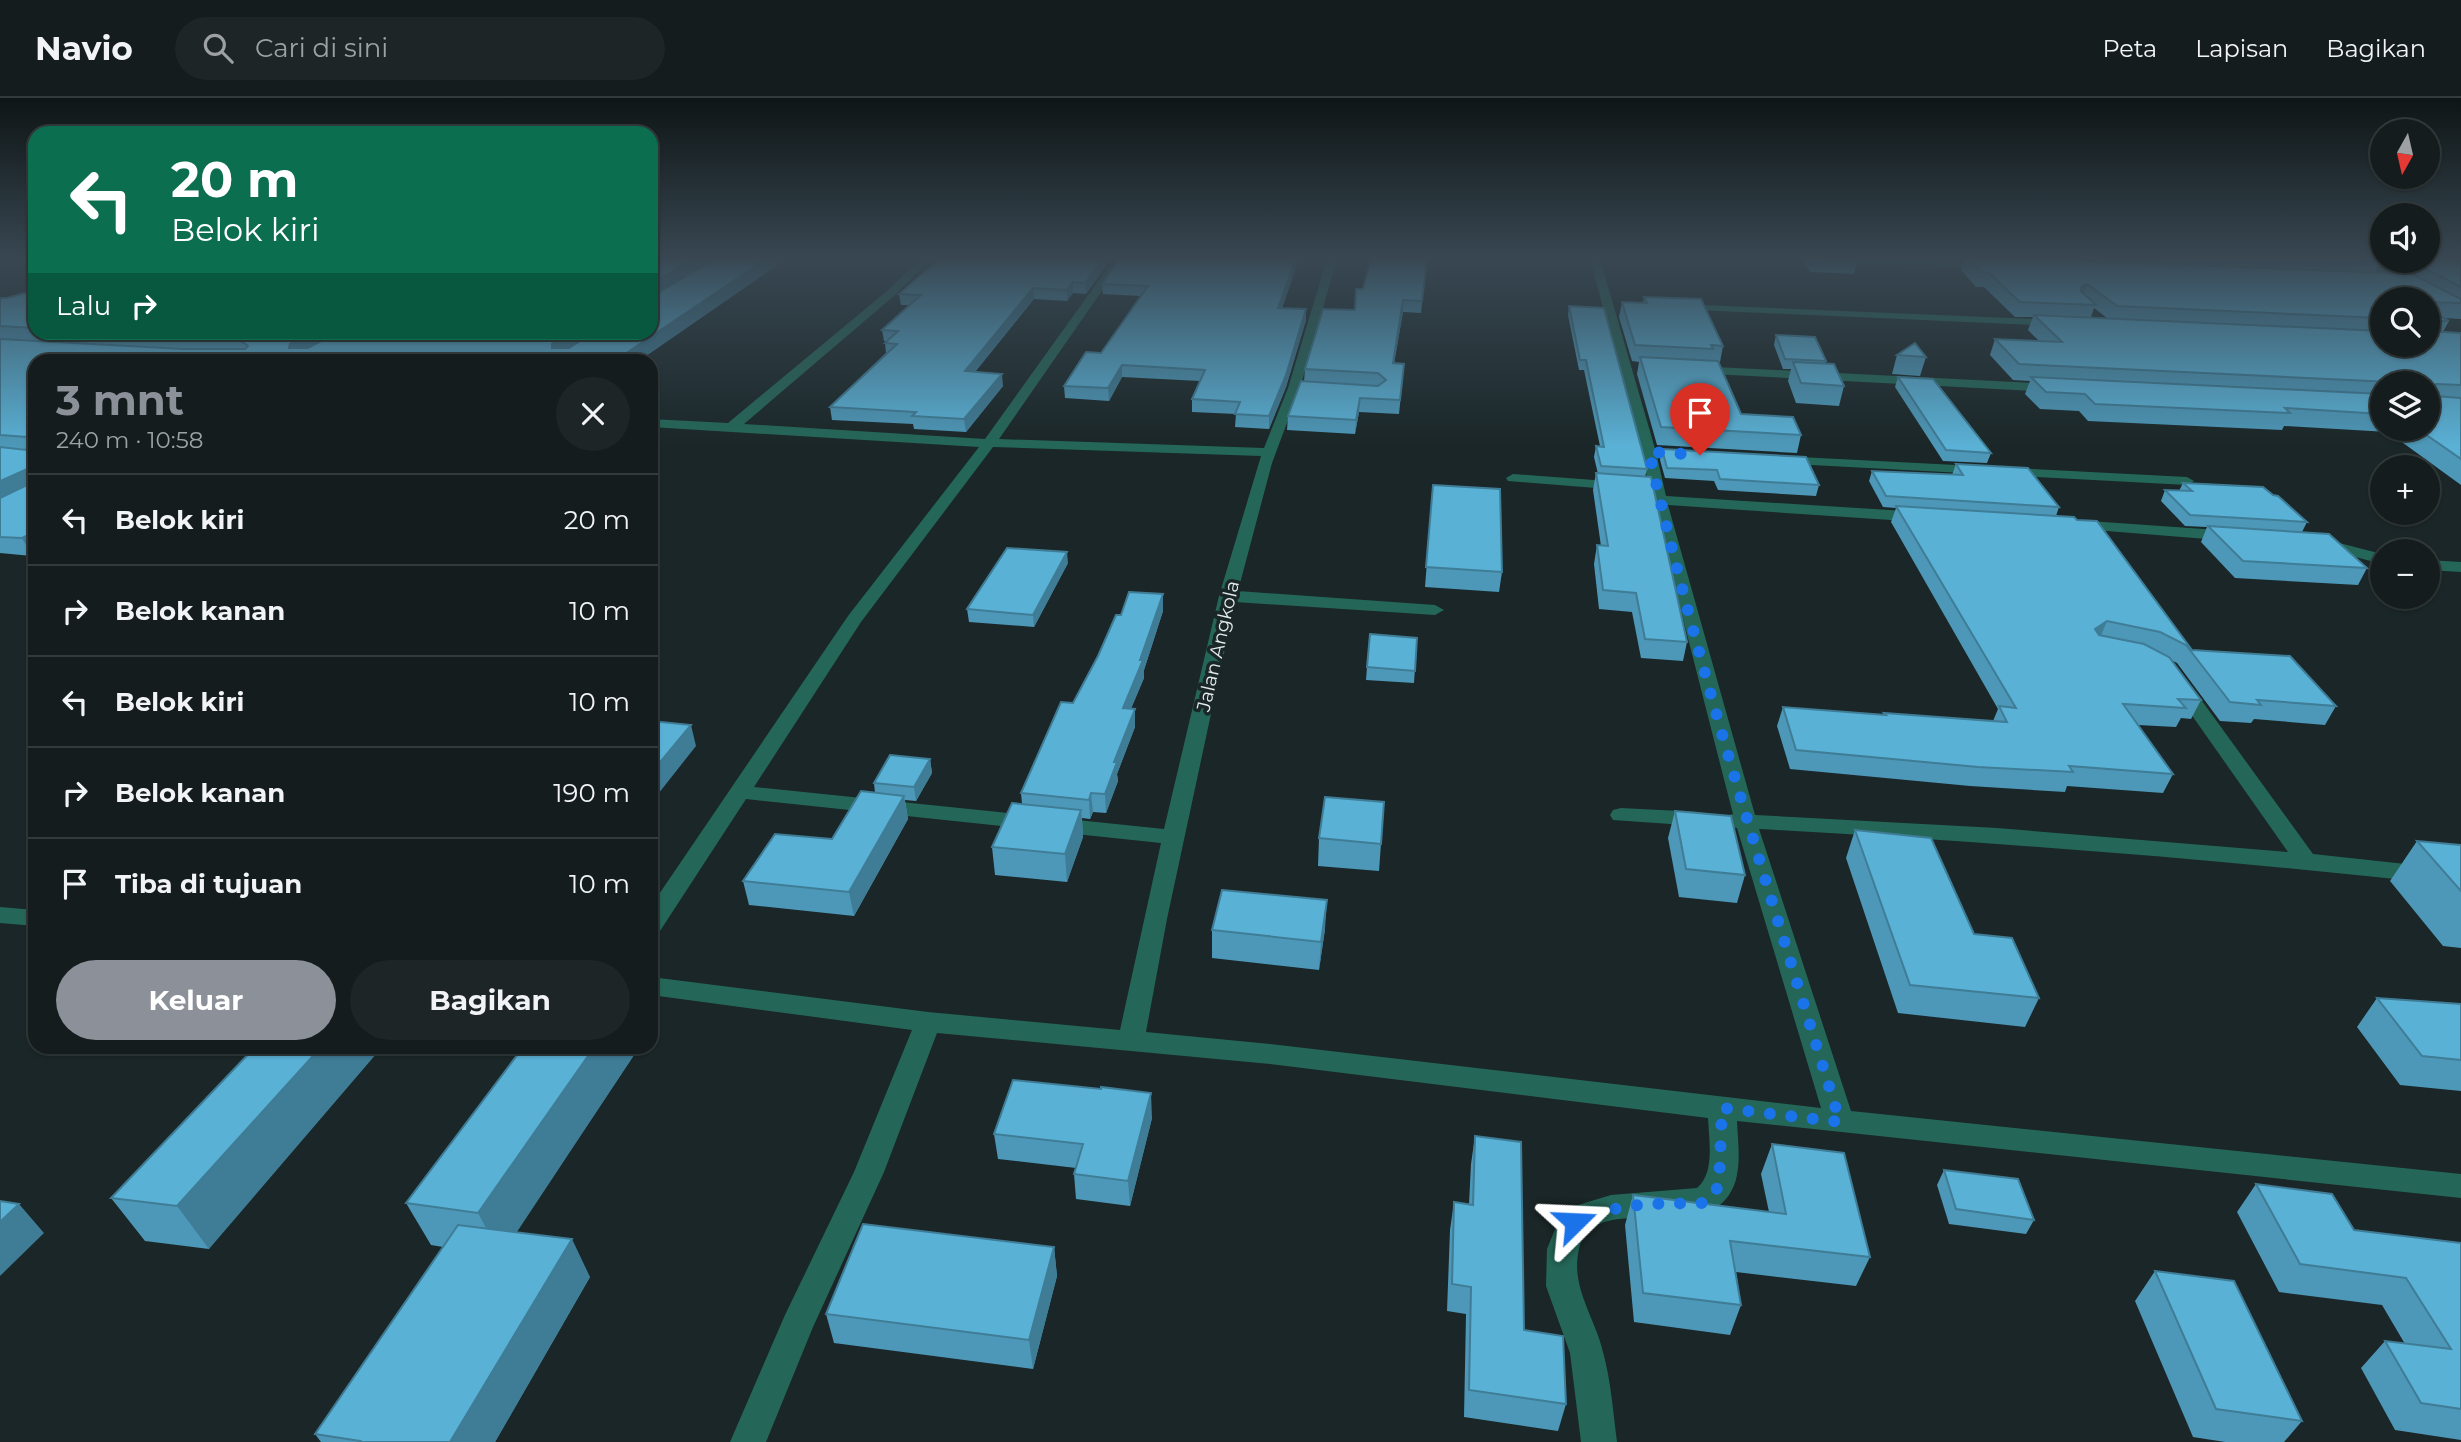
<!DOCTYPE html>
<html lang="id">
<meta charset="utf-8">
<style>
:root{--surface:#141c1d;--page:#1d2526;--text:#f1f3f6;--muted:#9da1a4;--line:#333a3b;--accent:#8c9099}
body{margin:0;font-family:Montserrat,sans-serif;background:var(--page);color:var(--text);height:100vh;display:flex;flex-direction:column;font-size:26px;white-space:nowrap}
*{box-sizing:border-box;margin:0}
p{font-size:23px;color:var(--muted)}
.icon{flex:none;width:38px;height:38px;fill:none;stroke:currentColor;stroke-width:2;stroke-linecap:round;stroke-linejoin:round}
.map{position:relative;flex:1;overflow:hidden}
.panel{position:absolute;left:28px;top:256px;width:630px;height:700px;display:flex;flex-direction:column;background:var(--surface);border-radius:21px;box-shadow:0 2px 5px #0004,0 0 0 2px var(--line)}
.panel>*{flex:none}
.guide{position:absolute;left:28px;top:28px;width:630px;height:214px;border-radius:21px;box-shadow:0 2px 5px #0004,0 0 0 2px var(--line);background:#0b6e4f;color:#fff;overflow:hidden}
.needle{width:46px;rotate:188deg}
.buttons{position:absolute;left:2370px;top:21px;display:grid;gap:14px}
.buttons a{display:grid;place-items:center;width:70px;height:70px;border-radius:50%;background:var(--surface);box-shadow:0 2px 5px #0004,0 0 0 2px var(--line);font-size:35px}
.pin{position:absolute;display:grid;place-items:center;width:60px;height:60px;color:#fff;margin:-72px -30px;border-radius:50% 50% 50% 0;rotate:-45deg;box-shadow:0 0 7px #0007}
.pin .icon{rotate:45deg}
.me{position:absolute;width:77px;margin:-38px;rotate:69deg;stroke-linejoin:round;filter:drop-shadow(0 0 5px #0008)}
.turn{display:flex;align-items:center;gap:24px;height:147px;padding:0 28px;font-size:32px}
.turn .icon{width:91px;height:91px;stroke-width:2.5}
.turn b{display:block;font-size:49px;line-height:60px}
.then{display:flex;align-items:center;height:66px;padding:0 28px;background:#0003;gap:14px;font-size:26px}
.round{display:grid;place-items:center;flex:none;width:74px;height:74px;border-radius:37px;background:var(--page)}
.headline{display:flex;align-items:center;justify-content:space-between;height:119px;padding:0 28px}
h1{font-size:42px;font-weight:700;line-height:52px;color:var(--accent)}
.primary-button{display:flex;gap:14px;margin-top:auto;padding:14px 28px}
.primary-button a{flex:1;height:80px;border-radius:42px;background:var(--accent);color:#fff;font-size:28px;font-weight:700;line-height:80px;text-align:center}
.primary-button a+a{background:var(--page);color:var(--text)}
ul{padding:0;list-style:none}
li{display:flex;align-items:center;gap:21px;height:91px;padding:0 28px;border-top:2px solid var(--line)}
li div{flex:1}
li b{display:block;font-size:26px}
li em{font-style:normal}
header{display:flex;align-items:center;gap:42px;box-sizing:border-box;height:98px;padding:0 35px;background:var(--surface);border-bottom:2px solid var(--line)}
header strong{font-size:33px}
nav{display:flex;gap:38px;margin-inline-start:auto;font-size:24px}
.search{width:490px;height:63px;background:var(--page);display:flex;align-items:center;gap:18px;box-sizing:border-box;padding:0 24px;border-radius:38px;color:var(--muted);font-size:26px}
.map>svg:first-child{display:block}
</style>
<header>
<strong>Navio</strong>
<div class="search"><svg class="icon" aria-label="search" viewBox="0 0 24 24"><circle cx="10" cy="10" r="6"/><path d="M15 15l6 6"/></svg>Cari di sini</div>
<nav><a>Peta</a><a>Lapisan</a><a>Bagikan</a></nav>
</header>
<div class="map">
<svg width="2461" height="1344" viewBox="0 0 2461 1344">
<rect width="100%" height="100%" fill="#1a2627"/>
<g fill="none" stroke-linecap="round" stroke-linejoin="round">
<path fill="#246758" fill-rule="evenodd" d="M920 161H931L895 197 744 326 985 341 1114 161H1124L999 341 1264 350 1288 290 1327 161H1337L1300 290 1272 365 1238 493 1435 507 1444 512 1435 517 1235 504 1167 821 1146 934 1270 946 1821 1010 1737 730 1726 728 1723 723 1726 718 1733 716C1685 531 1640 346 1590 161H1600L1656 354 1666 398 1921 414 1929 419 1921 424 1668 407 1755 717 1997 730 2288 754 2172 589 2182 583 2189 585 2313 756 2461 772V788C2228 762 1994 744 1759 731L1851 1013 2461 1076V1100L1737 1023C1738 1046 1743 1077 1729 1097 1699 1144 1592 1092 1579 1151 1570 1189 1595 1219 1603 1254 1611 1283 1613 1314 1617 1344H1581L1570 1255 1546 1188 1547 1151 1556 1129 1561 1119 1578 1107 1611 1097 1697 1090C1715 1075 1709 1043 1708 1020L1270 966 937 935 884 1074 813 1229 766 1344H730L785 1217 854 1074 912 932 651 897V879L928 914 1120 932 1161 745 746 701 660 833 651 835V808L848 518 979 349 651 329V321L728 325 887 193ZM993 349 1261 358 1219 498 1164 731 754 689 861 524Z
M1817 161 1992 164 1997 167 1992 170 1822 164Z
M2329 161C2378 161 2419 187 2461 209V217L2387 178Z
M1678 206 2058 222 2064 225 2058 228 1674 211 1672 209Z
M1696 268 2055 286 2061 290 2055 294 1692 275V269Z
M1780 358 2187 379 2194 383 2187 387 1775 365 1773 362Z
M1513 376 1621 384 1628 388 1621 392 1508 383 1506 380Z
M2075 422 2232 433 2240 438 2232 443 2069 430 2067 427Z
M2316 439 2382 456V466L2310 447 2308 444Z
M2427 462 2461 464V474L2427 472Z
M1621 710 1699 714 1707 716 1710 721 1707 726 1699 728 1613 722 1610 717 1613 712Z
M0 809 35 812V828L0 825Z"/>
</g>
<path fill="#4d98b8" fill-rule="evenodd" d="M651 161H786L640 262H35L32 458 0 455V200H7L35 196V234H651Z
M1111 161 1086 196 1073 195 1067 203 1034 201 975 274 1003 288 966 334 914 331 913 326 832 322 830 309 886 255 885 245 887 243H884L882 232 910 207H901L899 196Z
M1299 161 1282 210 1306 211V222L1286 289 1269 331 1235 329 1236 316 1192 314V301L1200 283 1122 279 1109 303 1065 300 1064 288 1101 255 1141 198 1103 196 1102 186Z
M1427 161 1421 215 1403 214 1394 265 1404 266 1399 316 1359 314 1355 336 1287 332 1288 318 1304 284 1305 271 1355 212 1363 191Z
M1801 161H1855L1857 164 1854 176 1810 174Z
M1964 161H2382V163L2461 161V221L2444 220 2449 223 2443 234 2461 235V387L2388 334 2284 328 2282 332 2088 323 2079 313 2040 311 2025 296 2030 283 2013 282 1990 257 1995 241 2039 243 2028 232 2033 219H2015L1984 189H1976L1961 172ZM2378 168 2399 174 2402 176 2375 175ZM2382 201H2427V247H2382ZM2094 210 2107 220 2091 219ZM2382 285H2427V331H2382Z
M1644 199 1723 248 1720 264H1719L1741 316 1801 337 1797 355 1657 347 1637 276 1639 264 1632 263 1619 219 1622 204 1643 205Z
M1569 208 1647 371 1645 379 1687 544 1683 563 1641 560 1632 514 1599 511 1594 466 1597 447 1601 448 1593 392 1596 375 1598 376 1594 359 1596 348H1600L1584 272H1579L1568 217Z
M1776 237 1826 263 1825 266 1844 288 1839 308 1796 305 1788 283 1791 271H1783L1774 247Z
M1897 257 1926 259 1920 278 1892 276Z
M1898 279 1991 355 1987 365 1943 363 1895 289Z
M1662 351 1819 387 1816 398 1718 392 1714 383 1665 380 1660 362Z
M1956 366 2059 409 2056 418 2192 552 2336 608 2325 627 2254 621 2251 625 2220 623 2177 565 2171 562 2201 602 2191 621 2181 620 2176 629 2138 627 2173 676 2163 695 2067 688 2065 694 1970 688 1790 671 1777 628 1783 609 1884 617V615L1993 623 1998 611 1891 424 1896 410 1883 409 1869 383 1872 373 1952 377Z
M2183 385 2307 424 2302 434 2367 470 2358 487 2235 480 2201 444 2207 429 2185 428 2161 403 2165 392 2179 393Z
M1433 387 1502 474 1499 494 1425 489Z
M1068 465 1034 529 969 524 967 511Z
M1163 513 1144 572V580L1131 610 1135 611V629L1117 676 1118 683 1106 715 1093 714 1090 721 1082 720 1083 739 1067 784 995 777 992 749 1022 706 1021 695 1073 605 1121 517Z
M1417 540 1414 585 1366 582 1367 569Z
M930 661 932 675 916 703 905 702 908 721 854 818 749 807 743 783 832 741 875 695 874 685Z
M1384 704 1379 773 1318 768 1319 740Z
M1675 713 1745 777 1737 805 1679 799 1668 740Z
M1855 732 1974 836 2039 900 2025 929 1898 915 1846 760Z
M2417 743 2461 747V850L2443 848 2390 783Z
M1325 831 1319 872 1212 860V832Z
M2377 900 2461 906V993L2400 987 2357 929Z
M256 948 209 1151 145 1143 111 1100Z
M524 948H640L516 1134 590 1179 495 1344H321L315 1336 443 1149 431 1147 406 1105Z
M1101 991 1152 1020 1130 1108 1076 1101 1074 1076 1076 1070 998 1061 994 1036Z
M1475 1038 1524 1232 1566 1306 1558 1333 1464 1319 1466 1216 1447 1213 1450 1132 1454 1104 1469 1106 1471 1066Z
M1772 1046 1870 1159 1856 1188 1736 1174 1741 1207 1730 1237 1634 1224 1625 1127 1633 1097 1769 1114 1761 1076Z
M1944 1072 2034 1122 2026 1136 1949 1126 1937 1087Z
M2256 1086 2354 1132 2461 1145V1342L2395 1332 2361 1270 2385 1243 2405 1246 2382 1207 2279 1194 2237 1114Z
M1054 1149 1057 1178 1033 1271 834 1245 826 1216Z
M2155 1173 2302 1323 2284 1344H2225L2193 1339 2135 1203Z"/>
<path fill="#3f7c96" d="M693 161H716L651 201V186Z
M766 161H786L640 262H616Z
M1103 161H1111L1086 196 1085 185Z
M1296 161H1299L1278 221V210Z
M1073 184V195L1067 203V192Z
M2087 186 2082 201 2076 204 2081 189Z
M1033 190 1034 201 966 285 965 273Z
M1403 202V214L1392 278 1393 265Z
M1306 211V222L1286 289 1269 331V318Z
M312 234H343L296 260 289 250 290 246Z
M570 234H595L557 260 552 250V246Z
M1122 267V279L1109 303 1108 290Z
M1002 276 1003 288 966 334 964 321Z
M1360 300 1359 314 1355 336 1356 322Z
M27 371 35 386 0 404V383Z
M35 434V456L32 458 22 440Z
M1067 454 1068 465 1034 529 1033 517Z
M1163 496V513L1144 572V580L1124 628 1123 610Z
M2107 523 2100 540 2095 531Z
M1135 611V629L1117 676 1118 683 1106 715 1105 696 1114 664Z
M691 627 696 648 651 705V675Z
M930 661 932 675 916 703 914 689Z
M1091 695 1093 714 1090 721 1089 702Z
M904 698 908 721 854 818 849 794Z
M1081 712 1083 739 1067 784 1065 756Z
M1327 802 1325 831 1319 872 1321 844Z
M651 913 655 925 651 932Z
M322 948H383L209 1151 177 1108Z
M595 948H640L501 1158 478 1115Z
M1151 995 1152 1020 1130 1108 1128 1083Z
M19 1106 44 1135 0 1178V1124Z
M572 1141 590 1179 495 1344H450Z
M1054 1149 1057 1178 1033 1271 1029 1242Z"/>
<path fill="#5ab1d6" stroke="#3f7c96" stroke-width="2" d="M651 161H693L651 186Z
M715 161H766L616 262H35V434L22 440 0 439V400L27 387V371L0 383V349L26 352 29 341 27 339 0 337V241L183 251H245L248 248 239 242 113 234H312L290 246 289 250H308L338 234H570L552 246V250H569L594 234H651V199Z
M939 161H1103L1085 185 1073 184 1067 192 1033 190 965 273 1002 276 964 321 912 318 916 314 830 309 897 246 885 245 898 233 882 232 921 197 899 196Z
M1119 161H1296L1278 210 1306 211 1286 277 1269 318 1235 316 1240 304 1192 301 1205 272 1122 267 1108 290 1064 288 1086 254 1101 255 1148 188 1102 186Z
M1371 161H1427L1422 203 1403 202 1393 265 1404 266 1400 302 1360 300 1356 322 1288 318 1301 283 1378 288 1386 282 1378 275 1305 271 1323 211 1355 212 1356 191H1363Z
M1813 161H1855L1857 164 1813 162Z
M1968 161H2040L2412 176 2461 201V205L2427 204V201H2382V220L2117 208 2087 186 2081 189V193L2096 207 2020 204 1989 175 1981 174Z
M2327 161H2373L2380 163Z
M2427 161H2461V189L2411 163H2427Z
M25 195 35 196V230L0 228V200H7Z
M1644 199 1701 201 1723 248 1711 247 1713 251 1635 247 1622 204 1647 205Z
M1569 208 1604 210 1647 371 1601 368 1596 348 1604 349 1586 262H1580Z
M2427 211 2449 223H2433L2430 233 2461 235V287L2436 286 2433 288 2434 298 2461 300V361L2418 331H2427V285H2391V284L2019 266 1995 241 2062 244 2034 217 2382 233V247H2427Z
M1776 237 1815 239 1826 263 1785 261Z
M1915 245 1926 259 1897 257Z
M1640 259 1718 263 1741 316 1793 319 1801 337 1661 329Z
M1793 264 1834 266 1844 288 1801 285Z
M1898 279 1933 281 1991 355 1946 352Z
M2031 279 2382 296V316L2285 310 2290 315 2095 306 2085 296 2046 294Z
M1662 351 1806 359 1819 387 1720 381 1717 372 1667 370Z
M1956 366 2028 370 2059 409 1886 398 1872 373 1963 377Z
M1596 375 1651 379 1687 544 1645 541 1636 495 1603 492 1597 447 1608 448Z
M2183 385 2263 389 2273 397 2278 398 2307 424 2190 417 2165 392 2192 393Z
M1433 387 1500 391 1502 474 1426 469Z
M1896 408 2074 419 2077 422 2097 423 2192 552 2290 558 2336 608 2257 602 2261 607 2230 604 2186 547 2160 534 2107 523 2095 531 2099 537 2144 546 2169 559 2201 602 2178 601 2186 610 2123 606 2173 676 2069 668 2073 674 1978 669 1796 652 1783 609 1886 617 1884 615 2007 624 1999 608 2016 610Z
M2208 428 2329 436 2367 470 2243 463Z
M1007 450 1067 454 1033 517 967 511Z
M1129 494 1163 496 1140 562H1143L1123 610 1135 611 1114 664H1117L1105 696 1091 695 1089 702 1021 695 1061 604 1073 605 1098 558 1116 517H1121Z
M1370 536 1417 540 1415 573 1367 569Z
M651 623 691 627 651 675Z
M890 657 930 661 914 689 874 685Z
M861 693 904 698 849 794 743 783 775 736 832 741Z
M1325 699 1384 704 1381 746 1319 740Z
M1012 705 1081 712 1065 756 992 749Z
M1675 713 1731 718 1745 777 1686 771Z
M1855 732 1931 740 1974 836 2012 840 2039 900 1910 887Z
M2417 743 2461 747V793Z
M1222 792 1327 802 1321 844 1212 832Z
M2377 900 2461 906V962L2422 958Z
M256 948H322L177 1108 111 1100Z
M524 948H595L478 1115 406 1105Z
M1013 982 1101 991V989L1151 995 1128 1083 1074 1076 1083 1046 994 1036Z
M1475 1038 1521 1044 1524 1232 1563 1238 1566 1306 1469 1292 1471 1189 1452 1186 1454 1104 1473 1107Z
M1772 1046 1844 1055 1870 1159 1730 1143 1741 1207 1643 1195 1633 1097 1786 1116Z
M1944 1072 2018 1081 2034 1122 1956 1111Z
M2256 1086 2332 1096 2354 1132 2461 1145V1311L2421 1305 2385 1243 2451 1251 2406 1180 2300 1166Z
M0 1103 19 1106 0 1124Z
M863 1126 1054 1149 1029 1242 826 1216Z
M458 1127 572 1141 450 1344H359L360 1343 315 1336Z
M2155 1173 2234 1183 2302 1323 2216 1311Z"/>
<linearGradient id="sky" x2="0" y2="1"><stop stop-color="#0e1515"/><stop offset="0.46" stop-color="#384752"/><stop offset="1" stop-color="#384752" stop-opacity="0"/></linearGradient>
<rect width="2461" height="349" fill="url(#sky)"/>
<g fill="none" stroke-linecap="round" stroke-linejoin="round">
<path stroke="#1a73e8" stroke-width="12" stroke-dasharray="0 21.6" d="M1575 1124 1595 1114 1644 1106 1702 1105 1711 1100 1719 1087 1722 1010 1840 1024C1772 802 1700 581 1649 354L1700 357"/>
</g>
<g text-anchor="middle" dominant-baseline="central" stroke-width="7" stroke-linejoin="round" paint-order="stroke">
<g font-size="19" fill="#e3ebeb" stroke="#1a2627">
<text transform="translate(1218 548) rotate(-77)">Jalan Angkola</text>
</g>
</g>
</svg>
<div class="buttons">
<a><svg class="needle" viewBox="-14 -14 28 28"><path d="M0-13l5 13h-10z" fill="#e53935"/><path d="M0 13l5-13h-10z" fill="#9da1a4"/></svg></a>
<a><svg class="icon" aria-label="sound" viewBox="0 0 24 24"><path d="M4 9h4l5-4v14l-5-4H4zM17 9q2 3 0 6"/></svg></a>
<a><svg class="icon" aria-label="search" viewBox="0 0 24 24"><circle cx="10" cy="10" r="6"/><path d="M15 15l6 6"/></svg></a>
<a><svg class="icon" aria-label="layers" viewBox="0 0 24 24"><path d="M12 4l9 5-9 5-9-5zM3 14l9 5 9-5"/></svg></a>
<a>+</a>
<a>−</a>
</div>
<div class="pin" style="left:1700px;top:357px;background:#d93025"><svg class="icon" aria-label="arrive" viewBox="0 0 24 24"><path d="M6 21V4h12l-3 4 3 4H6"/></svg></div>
<svg class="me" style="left:1575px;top:1124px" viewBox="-20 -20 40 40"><path d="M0-17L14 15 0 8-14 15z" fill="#1a73e8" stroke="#fff" stroke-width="4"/></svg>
<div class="guide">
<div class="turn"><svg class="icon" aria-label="left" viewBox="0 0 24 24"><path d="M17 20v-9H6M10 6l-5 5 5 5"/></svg><div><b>20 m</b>Belok kiri</div></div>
<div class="then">Lalu<svg class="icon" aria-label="right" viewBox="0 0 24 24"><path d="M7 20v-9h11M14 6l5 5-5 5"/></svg></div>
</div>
<section class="panel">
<div class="headline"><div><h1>3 mnt</h1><p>240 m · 10:58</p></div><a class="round"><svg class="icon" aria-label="close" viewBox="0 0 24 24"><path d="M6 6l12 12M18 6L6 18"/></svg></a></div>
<ul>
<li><svg class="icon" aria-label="left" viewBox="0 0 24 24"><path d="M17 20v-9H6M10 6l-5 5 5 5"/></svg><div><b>Belok kiri</b></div><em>20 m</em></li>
<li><svg class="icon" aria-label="right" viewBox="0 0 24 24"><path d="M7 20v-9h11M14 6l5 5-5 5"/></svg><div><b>Belok kanan</b></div><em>10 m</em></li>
<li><svg class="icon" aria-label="left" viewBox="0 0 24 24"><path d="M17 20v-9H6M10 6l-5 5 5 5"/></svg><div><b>Belok kiri</b></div><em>10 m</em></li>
<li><svg class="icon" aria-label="right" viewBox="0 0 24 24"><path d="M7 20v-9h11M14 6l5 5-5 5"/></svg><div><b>Belok kanan</b></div><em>190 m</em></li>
<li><svg class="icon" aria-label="arrive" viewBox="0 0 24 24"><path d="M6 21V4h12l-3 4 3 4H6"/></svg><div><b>Tiba di tujuan</b></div><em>10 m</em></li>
</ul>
<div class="primary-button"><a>Keluar</a><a>Bagikan</a></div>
</section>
</div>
